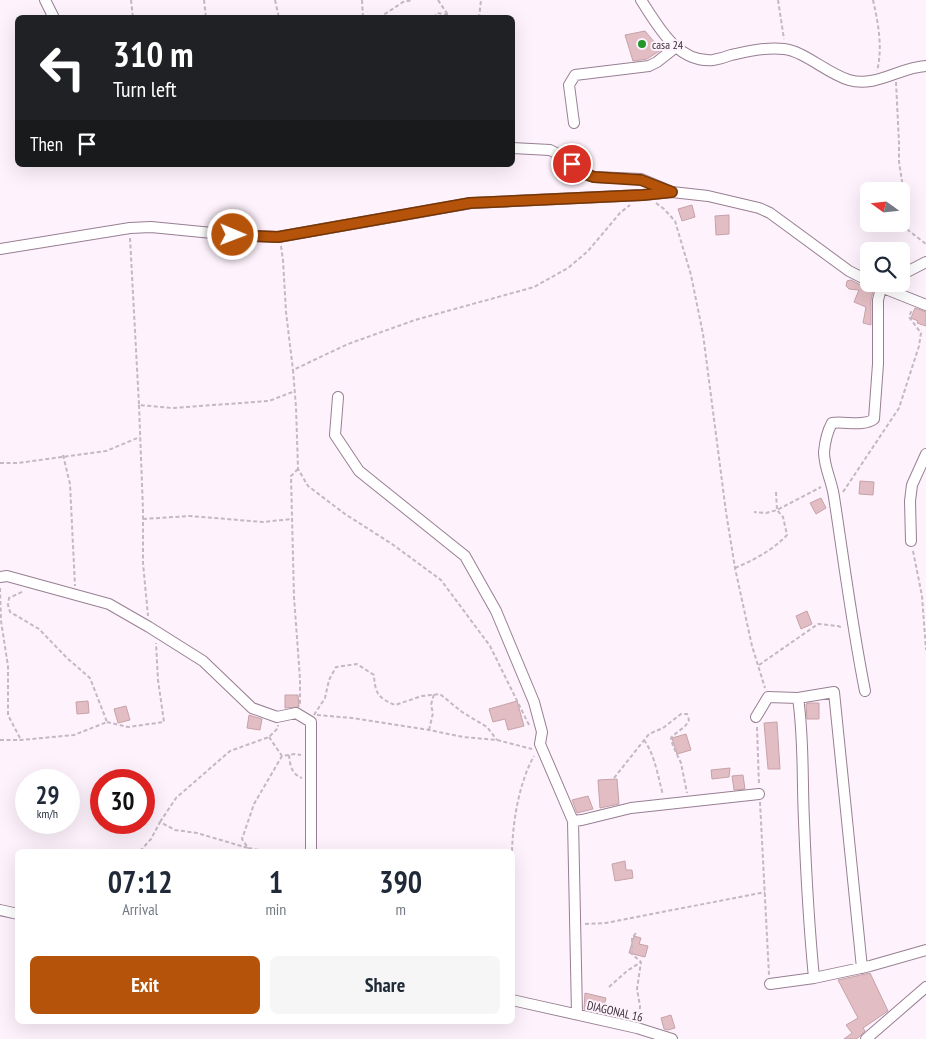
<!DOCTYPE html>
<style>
:root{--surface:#fff;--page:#f6f6f7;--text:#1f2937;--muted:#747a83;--accent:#b45309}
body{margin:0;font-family:"PT Sans Narrow",sans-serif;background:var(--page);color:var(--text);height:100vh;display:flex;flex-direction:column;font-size:19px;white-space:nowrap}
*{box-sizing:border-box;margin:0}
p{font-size:16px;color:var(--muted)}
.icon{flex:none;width:28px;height:28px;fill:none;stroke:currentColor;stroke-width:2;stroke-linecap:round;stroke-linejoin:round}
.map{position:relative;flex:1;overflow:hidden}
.side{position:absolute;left:15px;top:849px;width:500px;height:175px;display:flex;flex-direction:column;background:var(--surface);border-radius:8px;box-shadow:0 5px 20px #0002}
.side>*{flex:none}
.guide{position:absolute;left:15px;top:15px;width:500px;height:152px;border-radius:8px;box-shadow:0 5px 20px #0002;background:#202124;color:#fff;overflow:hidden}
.needle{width:32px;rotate:285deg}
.fabs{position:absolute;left:860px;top:182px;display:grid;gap:10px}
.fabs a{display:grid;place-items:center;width:50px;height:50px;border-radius:8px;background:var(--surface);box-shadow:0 5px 20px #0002;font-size:25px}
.speed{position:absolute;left:15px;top:769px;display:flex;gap:10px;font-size:25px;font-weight:700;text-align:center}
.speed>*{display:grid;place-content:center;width:65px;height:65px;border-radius:50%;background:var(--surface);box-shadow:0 5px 20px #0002;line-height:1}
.speed small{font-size:12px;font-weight:400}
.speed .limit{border:8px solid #d22;background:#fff;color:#111}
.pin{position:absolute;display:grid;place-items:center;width:42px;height:42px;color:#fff;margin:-21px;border:2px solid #fff;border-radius:50%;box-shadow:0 1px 5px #0007}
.me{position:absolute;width:55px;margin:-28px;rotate:91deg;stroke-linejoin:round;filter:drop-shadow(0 0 4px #0008)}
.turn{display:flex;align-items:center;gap:18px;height:105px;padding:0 15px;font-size:22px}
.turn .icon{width:65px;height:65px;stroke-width:2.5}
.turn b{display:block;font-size:35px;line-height:42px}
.then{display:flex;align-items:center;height:48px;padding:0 15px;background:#0003;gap:10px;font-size:19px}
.eta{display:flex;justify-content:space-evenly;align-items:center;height:85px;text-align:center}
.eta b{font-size:30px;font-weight:700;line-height:35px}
.button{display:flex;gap:10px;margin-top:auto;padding:10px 15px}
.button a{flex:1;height:58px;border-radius:8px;background:var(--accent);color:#fff;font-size:20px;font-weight:700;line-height:58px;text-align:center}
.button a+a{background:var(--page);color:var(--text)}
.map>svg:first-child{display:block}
</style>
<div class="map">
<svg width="926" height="1039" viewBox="0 0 926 1039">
<rect width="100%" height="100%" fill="#fef2fc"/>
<path fill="#e3bdc4" stroke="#c6a2a8" d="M645 31 661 50 647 59 633 61 625 35Z
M692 205 695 217 682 221 678 209Z
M729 215V234L716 235 715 216Z
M851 280 873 291 871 300V325L863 323 866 307 854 302 859 290 849 289 846 286 847 281Z
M915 308 926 312V326L917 323 918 321 911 318Z
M860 481 874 482 873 495 859 494Z
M821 498 826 508 816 514 810 503Z
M807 611 812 624 801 629 796 616Z
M285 695H298L299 707 285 708Z
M88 701 89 713 77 714 76 702Z
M517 701 524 726 508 730 505 719 493 722 489 709Z
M809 703H819V719H807L806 704Z
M126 706 130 720 118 723 114 709Z
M249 715 262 719 260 730 247 728Z
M777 722 780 769H768L764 723Z
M686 734 691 750 677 754 672 738Z
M730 768 729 777 712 779 711 770Z
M743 775 745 789 734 790 732 776Z
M617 779 619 804 600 808 598 780Z
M588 796 593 809 577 813 572 800Z
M625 861 626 870H632L633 878 615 881 612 864Z
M634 936 641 938 639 944 648 946 645 957 629 953Z
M870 973 888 1011 863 1028 865 1031 859 1037 856 1039H844L852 1033 846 1025 858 1018 838 980Z
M585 993 606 998 602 1013 584 1009Z
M671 1015 675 1028 668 1030 664 1029 661 1018Z"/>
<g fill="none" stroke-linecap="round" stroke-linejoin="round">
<defs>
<path id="minor" d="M45 0 54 18
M641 0C658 26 677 63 713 60 719 59 726 57 731 55 749 51 766 47 784 49 804 51 828 74 849 80 876 88 900 67 926 66
M574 123 569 85 575 75 649 66 657 62 676 47
M512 148 550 150 558 154 585 174 594 177 641 179 672 192 708 196 759 208 770 213 849 271 869 281
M0 249 130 228 151 227 233 235 278 237 471 203 643 195 672 192
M901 275 926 262
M876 285 926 305
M338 397 335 435 359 471 465 556 496 611 534 702 542 732 540 744 573 821 577 1014
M911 541 910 501 912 485 926 454
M0 577 7 576 109 604 149 627 203 661 252 708 277 717 296 713 311 722V851
M865 691C852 626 844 562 834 497 832 481 824 468 824 452 825 441 827 432 832 423 845 421 863 427 874 419L878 364V300L881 288 887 284
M798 698C804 738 802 780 804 821 806 873 809 926 814 978
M756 717 768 697 798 698 834 692 862 968
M573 821 582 820 631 808 759 794
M0 910 18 914
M770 984 814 978 870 966 926 950
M512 1000 637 1028 672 1039
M866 1039 926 987"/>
</defs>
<use href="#minor" stroke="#987f93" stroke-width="12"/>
<path stroke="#c4b8c2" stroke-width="2" stroke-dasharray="4 2.5" stroke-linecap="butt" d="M131 0 133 18
M204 0 206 18
M275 0 279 18
M362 0 363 18
M438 0 450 18
M778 0 784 39
M873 0C878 22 883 48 877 71
M301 18H304
M379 18 403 2 413 0
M434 18 437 13 448 15
M479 18 481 0
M896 82 899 143V162L904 194 902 223 908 230 926 244
M656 203 664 209 675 221 691 275 703 334 726 512 735 568 752 646 765 688
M130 238 139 405 172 408 269 401 295 391
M281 246 283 260 286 312 293 370
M139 405 143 510V563L148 616
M63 455 70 484 75 586
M0 463H18L106 451 140 437
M298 469 291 476 294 597 300 679V706
M776 492 777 510 821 487
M843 492 899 408 919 346 921 333 909 317 912 310
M143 519 190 516 263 522 292 519
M913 551 922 596 926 650
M735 568C754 560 773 550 787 535L783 517 777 510 766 513 754 512
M0 588 1 621 8 666V715L21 740
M759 665 818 624 838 626 843 628
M314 715 325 698 329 680 336 667 357 664 374 675C375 693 378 698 395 705L422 696 440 694 462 712 487 727 497 740
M317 715 352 718 429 730 463 737 497 740 532 749
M107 722 128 727 164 722 158 680 156 643
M529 725 490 646 441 580 392 544 345 514 308 486 298 469 296 407 293 370 348 344 415 320 534 287 568 268 588 251 620 213 630 205
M757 727 759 785
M429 730 433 713 431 705 434 694
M269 737 282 756
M0 740H21L74 735 107 722 90 678 67 658 39 629 10 612 8 605 9 598 24 591
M644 740C655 755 658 777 663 795
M289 755C290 764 291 774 302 778
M614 778 649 734 663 728 681 714H687L689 720C686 728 677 731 671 738L673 746 681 763 687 793
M760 802 769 975
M160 822 176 798 230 751 269 737 278 728V725
M140 851 151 839 160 822 175 830 197 833 248 848
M265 851 248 848 242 839 254 804 282 756 295 754 301 755
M512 851C513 820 519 783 534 756
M585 924 606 923 765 892
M636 933 632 938V954L641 962
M609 987 627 971 641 962 637 989 640 1006 639 1018"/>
<use href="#minor" stroke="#fff" stroke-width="10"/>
</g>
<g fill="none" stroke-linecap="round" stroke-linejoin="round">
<defs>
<path id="route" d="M233 235 278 237 470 203 643 195 672 192 641 180 594 177 585 174 572 164"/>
</defs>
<use href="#route" stroke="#753606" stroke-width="12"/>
<use href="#route" stroke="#b45309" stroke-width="9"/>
</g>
<circle fill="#239828" stroke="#fef2fc" stroke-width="2" cx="642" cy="44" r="5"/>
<g text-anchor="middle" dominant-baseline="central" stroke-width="4" stroke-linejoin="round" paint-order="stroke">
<g font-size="12" fill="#3c313a" stroke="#fef2fc" text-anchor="start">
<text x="652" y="44">casa 24</text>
</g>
<g font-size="12" fill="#3c313a" stroke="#fef2fc">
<text transform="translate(615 1011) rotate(13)">DIAGONAL 16</text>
</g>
</g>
</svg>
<div class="fabs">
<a><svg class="needle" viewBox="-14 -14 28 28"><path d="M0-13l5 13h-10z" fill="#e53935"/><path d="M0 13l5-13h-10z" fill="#747a83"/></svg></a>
<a><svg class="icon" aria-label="search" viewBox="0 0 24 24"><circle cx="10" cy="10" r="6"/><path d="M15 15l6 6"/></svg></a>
</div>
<div class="speed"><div>29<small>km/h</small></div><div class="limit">30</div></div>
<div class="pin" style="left:572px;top:164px;background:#d93025"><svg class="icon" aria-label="arrive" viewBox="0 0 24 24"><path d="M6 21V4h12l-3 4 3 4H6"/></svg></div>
<svg class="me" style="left:233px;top:235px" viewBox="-20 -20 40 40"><circle r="17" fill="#b45309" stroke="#fff" stroke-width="3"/><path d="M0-11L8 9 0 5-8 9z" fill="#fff"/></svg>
<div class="guide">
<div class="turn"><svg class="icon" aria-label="left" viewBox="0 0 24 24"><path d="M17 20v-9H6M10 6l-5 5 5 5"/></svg><div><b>310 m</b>Turn left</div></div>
<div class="then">Then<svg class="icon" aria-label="arrive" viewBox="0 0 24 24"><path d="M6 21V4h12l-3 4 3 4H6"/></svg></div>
</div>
<section class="side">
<div class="eta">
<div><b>07:12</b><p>Arrival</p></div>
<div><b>1</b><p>min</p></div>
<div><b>390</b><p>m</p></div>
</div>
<div class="button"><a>Exit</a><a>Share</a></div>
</section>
</div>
